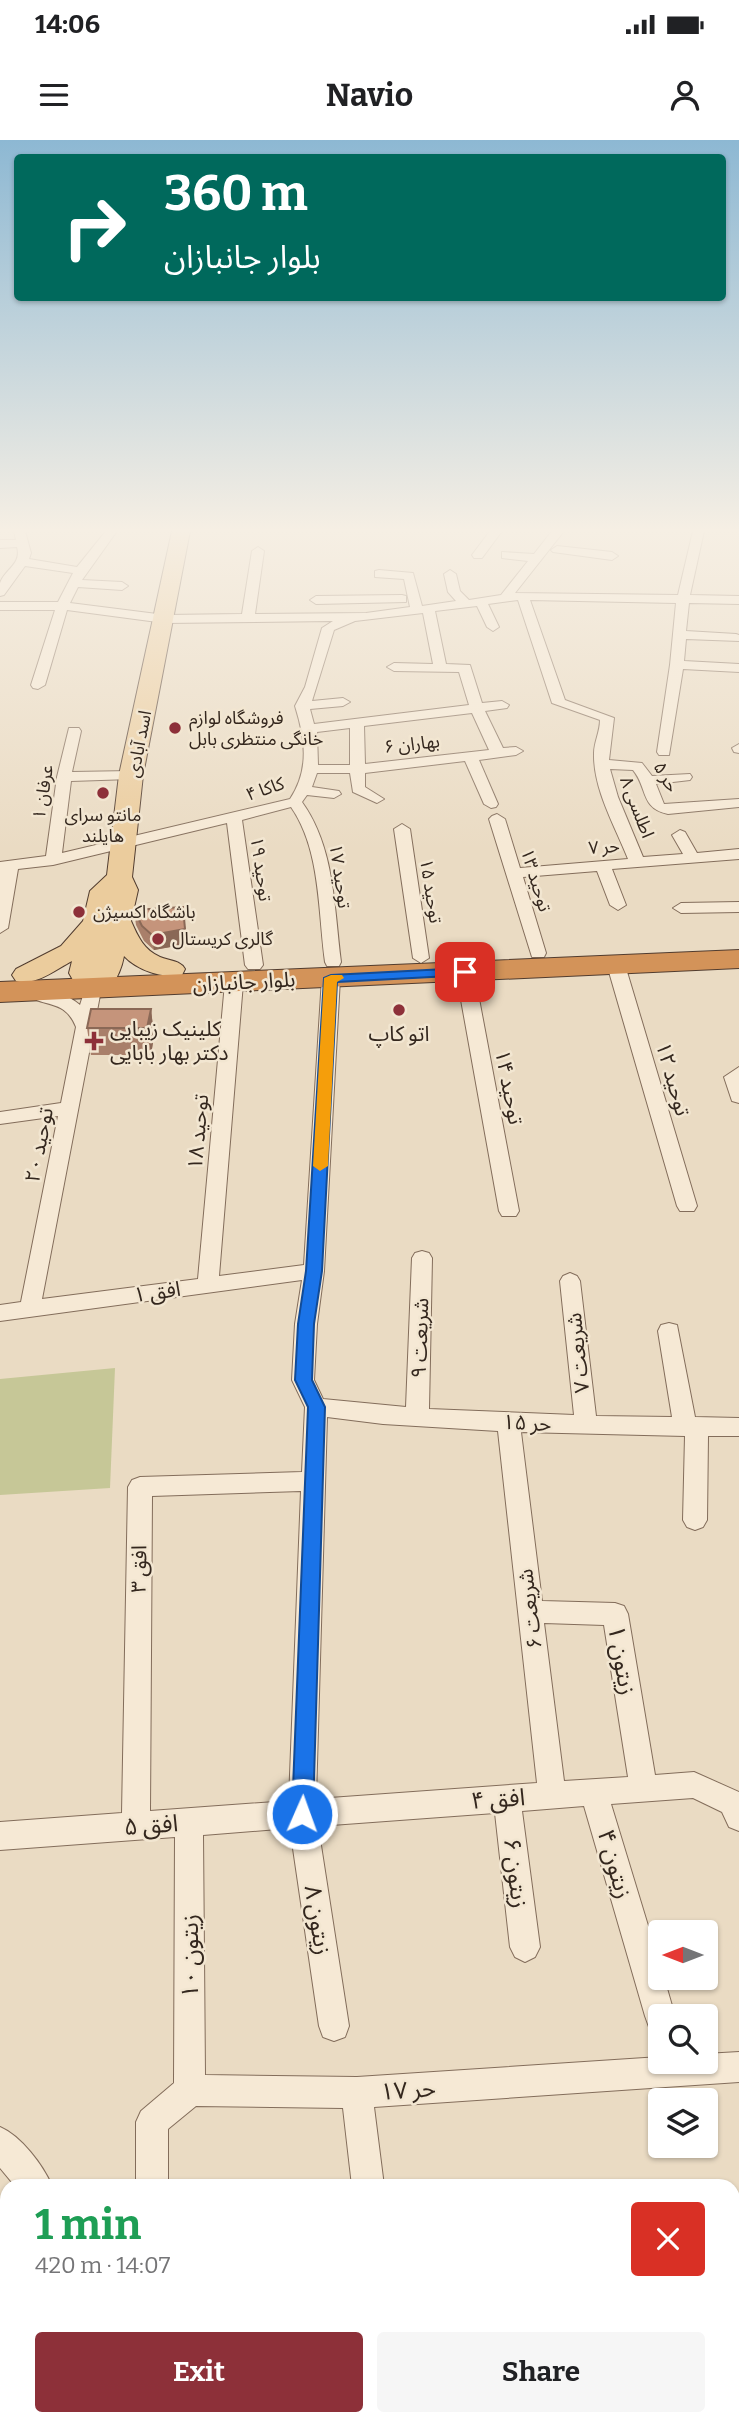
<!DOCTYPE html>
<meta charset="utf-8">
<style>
:root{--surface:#fff;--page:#f6f6f6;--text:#202124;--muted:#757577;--accent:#8d3039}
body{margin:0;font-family:Bitter,"Noto Sans Arabic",serif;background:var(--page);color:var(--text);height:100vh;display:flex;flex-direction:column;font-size:26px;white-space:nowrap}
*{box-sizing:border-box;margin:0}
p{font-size:23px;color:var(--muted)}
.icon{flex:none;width:38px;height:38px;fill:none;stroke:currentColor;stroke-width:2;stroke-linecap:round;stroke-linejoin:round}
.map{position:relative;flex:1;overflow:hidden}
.details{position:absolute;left:0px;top:2039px;width:740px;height:247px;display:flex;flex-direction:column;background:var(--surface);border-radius:21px 21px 0 0;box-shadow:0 2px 5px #0004}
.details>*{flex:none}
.top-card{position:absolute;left:14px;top:14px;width:712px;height:147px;border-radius:7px;box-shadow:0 2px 5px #0004;background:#00695c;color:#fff;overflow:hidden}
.needle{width:46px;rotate:270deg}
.controls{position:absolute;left:648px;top:1780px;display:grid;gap:14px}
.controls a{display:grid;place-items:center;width:70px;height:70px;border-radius:7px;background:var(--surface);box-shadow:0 2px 5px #0004;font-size:35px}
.pin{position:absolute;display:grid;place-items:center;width:60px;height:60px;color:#fff;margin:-30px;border-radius:14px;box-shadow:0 4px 10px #0006}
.me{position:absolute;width:77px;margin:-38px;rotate:2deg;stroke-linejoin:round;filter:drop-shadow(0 0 5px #0008)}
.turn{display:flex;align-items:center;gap:24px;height:147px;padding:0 35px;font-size:32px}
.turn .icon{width:91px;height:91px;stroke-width:2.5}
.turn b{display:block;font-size:49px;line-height:60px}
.round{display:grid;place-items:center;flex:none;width:74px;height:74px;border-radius:7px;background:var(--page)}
.headline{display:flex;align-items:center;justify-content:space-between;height:119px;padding:0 35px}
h1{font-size:42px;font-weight:700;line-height:52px;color:#1e9e55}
.action{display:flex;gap:14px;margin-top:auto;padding:14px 35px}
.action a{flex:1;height:80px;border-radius:7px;background:var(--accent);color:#fff;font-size:28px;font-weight:700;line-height:80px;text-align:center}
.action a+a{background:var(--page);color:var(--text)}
.status{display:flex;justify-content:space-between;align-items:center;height:49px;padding:0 35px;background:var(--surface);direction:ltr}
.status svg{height:19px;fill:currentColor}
header{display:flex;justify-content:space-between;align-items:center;height:91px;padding:0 35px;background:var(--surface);font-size:32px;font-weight:700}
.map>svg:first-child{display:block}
</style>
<div class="status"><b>14:06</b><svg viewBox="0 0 49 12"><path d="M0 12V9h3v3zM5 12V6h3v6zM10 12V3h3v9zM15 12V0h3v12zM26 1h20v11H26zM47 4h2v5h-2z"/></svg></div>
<header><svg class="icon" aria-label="menu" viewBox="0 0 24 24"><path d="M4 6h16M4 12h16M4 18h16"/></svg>Navio<svg class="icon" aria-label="person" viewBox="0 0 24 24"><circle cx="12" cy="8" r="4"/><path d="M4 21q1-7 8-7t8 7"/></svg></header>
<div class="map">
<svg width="739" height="2284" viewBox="0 0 739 2284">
<rect width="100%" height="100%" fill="#eadbc3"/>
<path fill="#c6c797" d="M115 1228 110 1348 0 1355V1239Z"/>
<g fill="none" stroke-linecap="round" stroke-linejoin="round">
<defs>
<path id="street" d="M14 391H25L31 413 29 419 77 427 106 391H117L82 440 122 442 128 446 122 450 78 447 70 463 165 475 242 474 252 411 258 407 264 411 255 474 366 473 410 467 404 439 375 437V431L379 430 413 433 422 466 456 461 448 452 444 434 450 430 456 434 460 451 469 460 501 455 528 421 502 418V412L534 414 552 391H564L515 453 678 455 693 391H704L690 455 739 456V464L689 463 686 491 736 494 739 495V501L686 499 684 521 739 524V532L683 529 669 615H659L657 612 670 525 676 463 530 460 565 560 614 578 609 620 642 623 652 636 690 634 692 637 690 640 656 644 664 664 739 659V667L668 674C640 668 648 648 633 630L610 629 618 657 643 717 683 714 672 695 680 690 685 692 697 713 739 709V719L612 729 626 765 618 770 610 765 597 731 523 737 546 813 544 817H532L489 679 492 676 497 674 505 679 520 728 628 719C615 686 593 649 594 613 594 602 600 592 600 580L552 563 518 460 488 464 499 487 493 491 487 487 477 466 435 471 446 524 470 525 482 563 502 561 509 565 507 568 485 571 503 608 516 607 523 611 516 615 479 620 498 664 496 667 491 668 484 664 465 621 365 633V647L384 659 377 663 353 652 350 633H317L312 647 339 651 341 654 334 658 307 655 302 662C335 708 334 768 341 822L339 826H327L325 822C318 772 321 710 291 667L242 680 263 825 260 829H248L245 825 227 683 53 725 18 729 8 788 0 793V722L46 716 57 637 69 588H79L81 591 72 632 131 631 138 635 131 639 71 641 62 713 290 659C310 629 305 598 295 566L305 547 322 488 333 481 165 483 67 470 45 545 38 549 33 548 31 545 55 470H0V462H58L73 433 25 426 4 455 0 456C0 452 0 447 0 443 5 429 22 424 17 407L0 408V400H16ZM423 473 433 524 394 523 387 527 394 531 459 532 469 565 314 584 310 569 343 566 350 562 343 558 312 561 334 490 355 481ZM472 573 489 610 365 624 364 586ZM350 588V625H318L317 592Z
M490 391H502L482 418H474L472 415Z
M557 406 612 412 618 416 612 420 553 412 551 410Z
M402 455 406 456V462L316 464 310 460 316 456Z
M739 604V613L734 612 732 608Z
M402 684 410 689 429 818 421 823 413 818 394 689Z
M739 762V772L681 773 673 768 681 763Z
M616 820 625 825 697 1066 694 1071H680L677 1066 607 825Z
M465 827 474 832 519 1071 516 1076H502L499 1071 456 832Z
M331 833 340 838 324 1131 317 1184 314 1240 323 1259 406 1267 412 1118 415 1113 422 1111 429 1113 432 1118 429 1269 574 1275 560 1141 563 1136 570 1133 577 1136 580 1141 596 1276 672 1277 658 1191 661 1185 669 1183 677 1185 695 1277 739 1278V1296H708L707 1380 703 1387 695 1390 687 1387 683 1380 685 1296 521 1292 542 1461 615 1463 624 1466 628 1474 655 1635 694 1632 739 1652V1691L729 1687 722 1672 693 1658 611 1664 660 1825V1838H664L675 1876H660V1891L649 1887 645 1876 584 1666 522 1671 540 1807 535 1817 525 1822 515 1817 510 1807 495 1673 318 1686 349 1886 345 1897 334 1901 323 1897 319 1886 290 1688 203 1695 205 1935 357 1937 660 1917V1922H705V1914L739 1912V1942L374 1967 384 2046H352L343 1968 196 1966 168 1989V2046H136V1982L141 1971 174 1943 175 1697 0 1710V1682L122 1673 128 1347 132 1340 140 1337 302 1332 305 1267 292 1240 295 1184 302 1140 0 1181V1165L21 1162 58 976 0 984V972L61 963 76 887C64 857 42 869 26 853L29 849C45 845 68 855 80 865L86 846H98L101 850 42 1159 198 1139 225 843 228 839H240L243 843 219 1136 304 1125 322 838ZM327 1277 383 1284 498 1291 537 1643 316 1659ZM301 1351 289 1661 150 1671 152 1356ZM544 1483 604 1485 628 1637 564 1641Z
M739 927V963L732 961 724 937Z
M0 1987C21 1996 43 2025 52 2046H15L0 2028Z
M166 2278H202L203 2284H167Z
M371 2278H407V2284H371Z
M587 2278H623L624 2284H588Z"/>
<path id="primary" d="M172 391H190L143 635 132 737 138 750 131 781C138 797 144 810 160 817 169 821 180 820 185 829L182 835C163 839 137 830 124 816 120 837 107 862 82 856L69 833 72 821C55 830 36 846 16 841L12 835 16 829 61 806 83 781 90 751 107 735 119 635Z"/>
<path id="highway" d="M739 810V828L0 862V842Z"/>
</defs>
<use href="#street" stroke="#836d5b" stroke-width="2"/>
<use href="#primary" stroke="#513c2f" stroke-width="2"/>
<use href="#highway" stroke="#513c2f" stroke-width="2"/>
<use href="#street" fill="#f6e9d5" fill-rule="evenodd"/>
<use href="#primary" fill="#ebcc9d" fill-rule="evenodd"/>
<use href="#highway" fill="#d39359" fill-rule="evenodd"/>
</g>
<path fill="#a97f6a" d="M134 770 187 804 154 810 144 801 136 785Z
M151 869 154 896 151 915H91L87 888Z"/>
<path fill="#8a6856" d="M183 767 187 804 154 810 152 795Z
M151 869 154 896 151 915 147 888Z"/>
<path fill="#c5947b" stroke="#8a6856" stroke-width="2" d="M183 767 185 789 152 795 142 786 134 770Z
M91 869H151L147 888H87Z"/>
<linearGradient id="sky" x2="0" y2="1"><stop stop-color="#8db8d3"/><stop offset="0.55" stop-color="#f6efe4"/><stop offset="1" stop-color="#f6efe4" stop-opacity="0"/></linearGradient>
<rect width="739" height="710" fill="url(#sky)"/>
<path fill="#1a73e8" stroke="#114b97" stroke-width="2" d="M465 828 471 832 469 835 337 842 322 1131 314 1184 312 1240 325 1267 313 1674 310 1681 302 1684 295 1681 292 1674 308 1267 295 1240 298 1184 306 1131 324 838 331 835Z"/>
<path fill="#f59e0b" d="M331 835H342L344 838 337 842 328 1026 320 1031 313 1026 324 838Z"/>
<g fill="#8d3039" stroke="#f2e6d1" stroke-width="2.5">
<circle cx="175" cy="588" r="7"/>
<circle cx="103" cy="653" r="7"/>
<circle cx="79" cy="772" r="7"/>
<circle cx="158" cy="799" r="7"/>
<circle cx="399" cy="870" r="7"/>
<path d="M90.5 890.5h7v7h7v7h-7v7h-7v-7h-7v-7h7z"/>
</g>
<g text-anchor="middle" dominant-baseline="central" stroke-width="5" stroke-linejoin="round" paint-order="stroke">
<g font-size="18" fill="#34271e" stroke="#f2e6d1" text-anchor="start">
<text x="189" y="578">فروشگاه لوازم<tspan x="189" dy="21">خانگی منتظری بابل</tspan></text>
<text x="103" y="675" text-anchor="middle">مانتو سرای<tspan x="103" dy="21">هایلند</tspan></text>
<text x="93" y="772">باشگاه اکسیژن</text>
<text x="172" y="799">گالری کریستال</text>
</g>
<g font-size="18" fill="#34271e" stroke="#f2e6d1">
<text transform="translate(139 604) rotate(-79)">اسد آبادی</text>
<text transform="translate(412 604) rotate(-6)">بهاران ۶</text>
<text transform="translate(666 637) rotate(60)">حر ۵</text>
<text transform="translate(265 649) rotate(-19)">کاکا ۴</text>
<text transform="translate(43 652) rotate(-81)">عرفان ۱</text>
<text transform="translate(637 667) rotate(69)">اطلسی ۸</text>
<text transform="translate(604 707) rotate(-4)">حر ۷</text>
<text transform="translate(261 729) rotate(82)">توحید ۱۹</text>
<text transform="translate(340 736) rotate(82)">توحید ۱۷</text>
<text transform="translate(536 740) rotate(73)">توحید ۱۳</text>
<text transform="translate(431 751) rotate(81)">توحید ۱۵</text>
</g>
<g font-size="21" fill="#34271e" stroke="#f2e6d1">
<text transform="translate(244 842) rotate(-3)">بلوار جانبازان</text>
<text transform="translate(673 939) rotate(74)">توحید ۱۲</text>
<text transform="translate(509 947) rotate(79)">توحید ۱۴</text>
<text transform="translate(198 992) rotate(-85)">توحید ۱۸</text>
<text transform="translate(39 1005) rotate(-79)">توحید ۲۰</text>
<text transform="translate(157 1152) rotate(-8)">افق ۱</text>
<text transform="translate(420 1198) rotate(-88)">شریعت ۹</text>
<text transform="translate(578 1213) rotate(-96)">شریعت ۷</text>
<text transform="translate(527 1283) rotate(3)">حر ۱۵</text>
<text transform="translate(139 1429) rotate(-89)">افق ۳</text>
<text transform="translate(530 1469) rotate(-97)">شریعت ۶</text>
</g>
<g font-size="21" fill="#34271e" stroke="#f2e6d1" text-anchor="start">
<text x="110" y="889">کلینیک زیبایی<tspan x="110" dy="24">دکتر بهار بابایی</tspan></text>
<text x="399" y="894" text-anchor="middle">اتو کاپ</text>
</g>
<g font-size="24" fill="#34271e" stroke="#f2e6d1">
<text transform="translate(622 1520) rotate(80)">زیتون ۱</text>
<text transform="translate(498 1659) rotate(-4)">افق ۴</text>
<text transform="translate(151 1685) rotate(-4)">افق ۵</text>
<text transform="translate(615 1724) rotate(74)">زیتون ۴</text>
<text transform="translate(516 1733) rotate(83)">زیتون ۶</text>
<text transform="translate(318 1780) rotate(81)">زیتون ۸</text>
<text transform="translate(190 1816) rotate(-90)">زیتون ۱۰</text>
<text transform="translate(408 1950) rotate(-4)">حر ۱۷</text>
</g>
</g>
</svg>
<div class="controls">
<a><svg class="needle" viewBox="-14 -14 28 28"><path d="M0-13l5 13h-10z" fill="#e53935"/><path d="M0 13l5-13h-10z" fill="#757577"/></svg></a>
<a><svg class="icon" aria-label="search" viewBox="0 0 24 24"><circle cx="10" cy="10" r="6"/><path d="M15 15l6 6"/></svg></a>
<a><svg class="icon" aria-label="layers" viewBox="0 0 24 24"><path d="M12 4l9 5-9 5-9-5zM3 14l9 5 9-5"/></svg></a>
</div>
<div class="pin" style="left:465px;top:832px;background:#d93025"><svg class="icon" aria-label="arrive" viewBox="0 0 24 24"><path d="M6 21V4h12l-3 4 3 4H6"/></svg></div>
<svg class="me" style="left:302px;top:1674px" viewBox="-20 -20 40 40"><circle r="17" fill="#1a73e8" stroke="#fff" stroke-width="3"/><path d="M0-11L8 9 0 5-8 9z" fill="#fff"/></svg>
<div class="top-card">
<div class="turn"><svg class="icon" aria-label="right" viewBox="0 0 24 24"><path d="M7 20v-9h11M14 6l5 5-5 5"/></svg><div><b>360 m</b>بلوار جانبازان</div></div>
</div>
<section class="details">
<div class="headline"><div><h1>1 min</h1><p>420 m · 14:07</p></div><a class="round" style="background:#d93025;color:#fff"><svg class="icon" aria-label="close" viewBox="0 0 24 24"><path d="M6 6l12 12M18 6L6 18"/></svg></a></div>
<div class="action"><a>Exit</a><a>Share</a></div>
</section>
</div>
